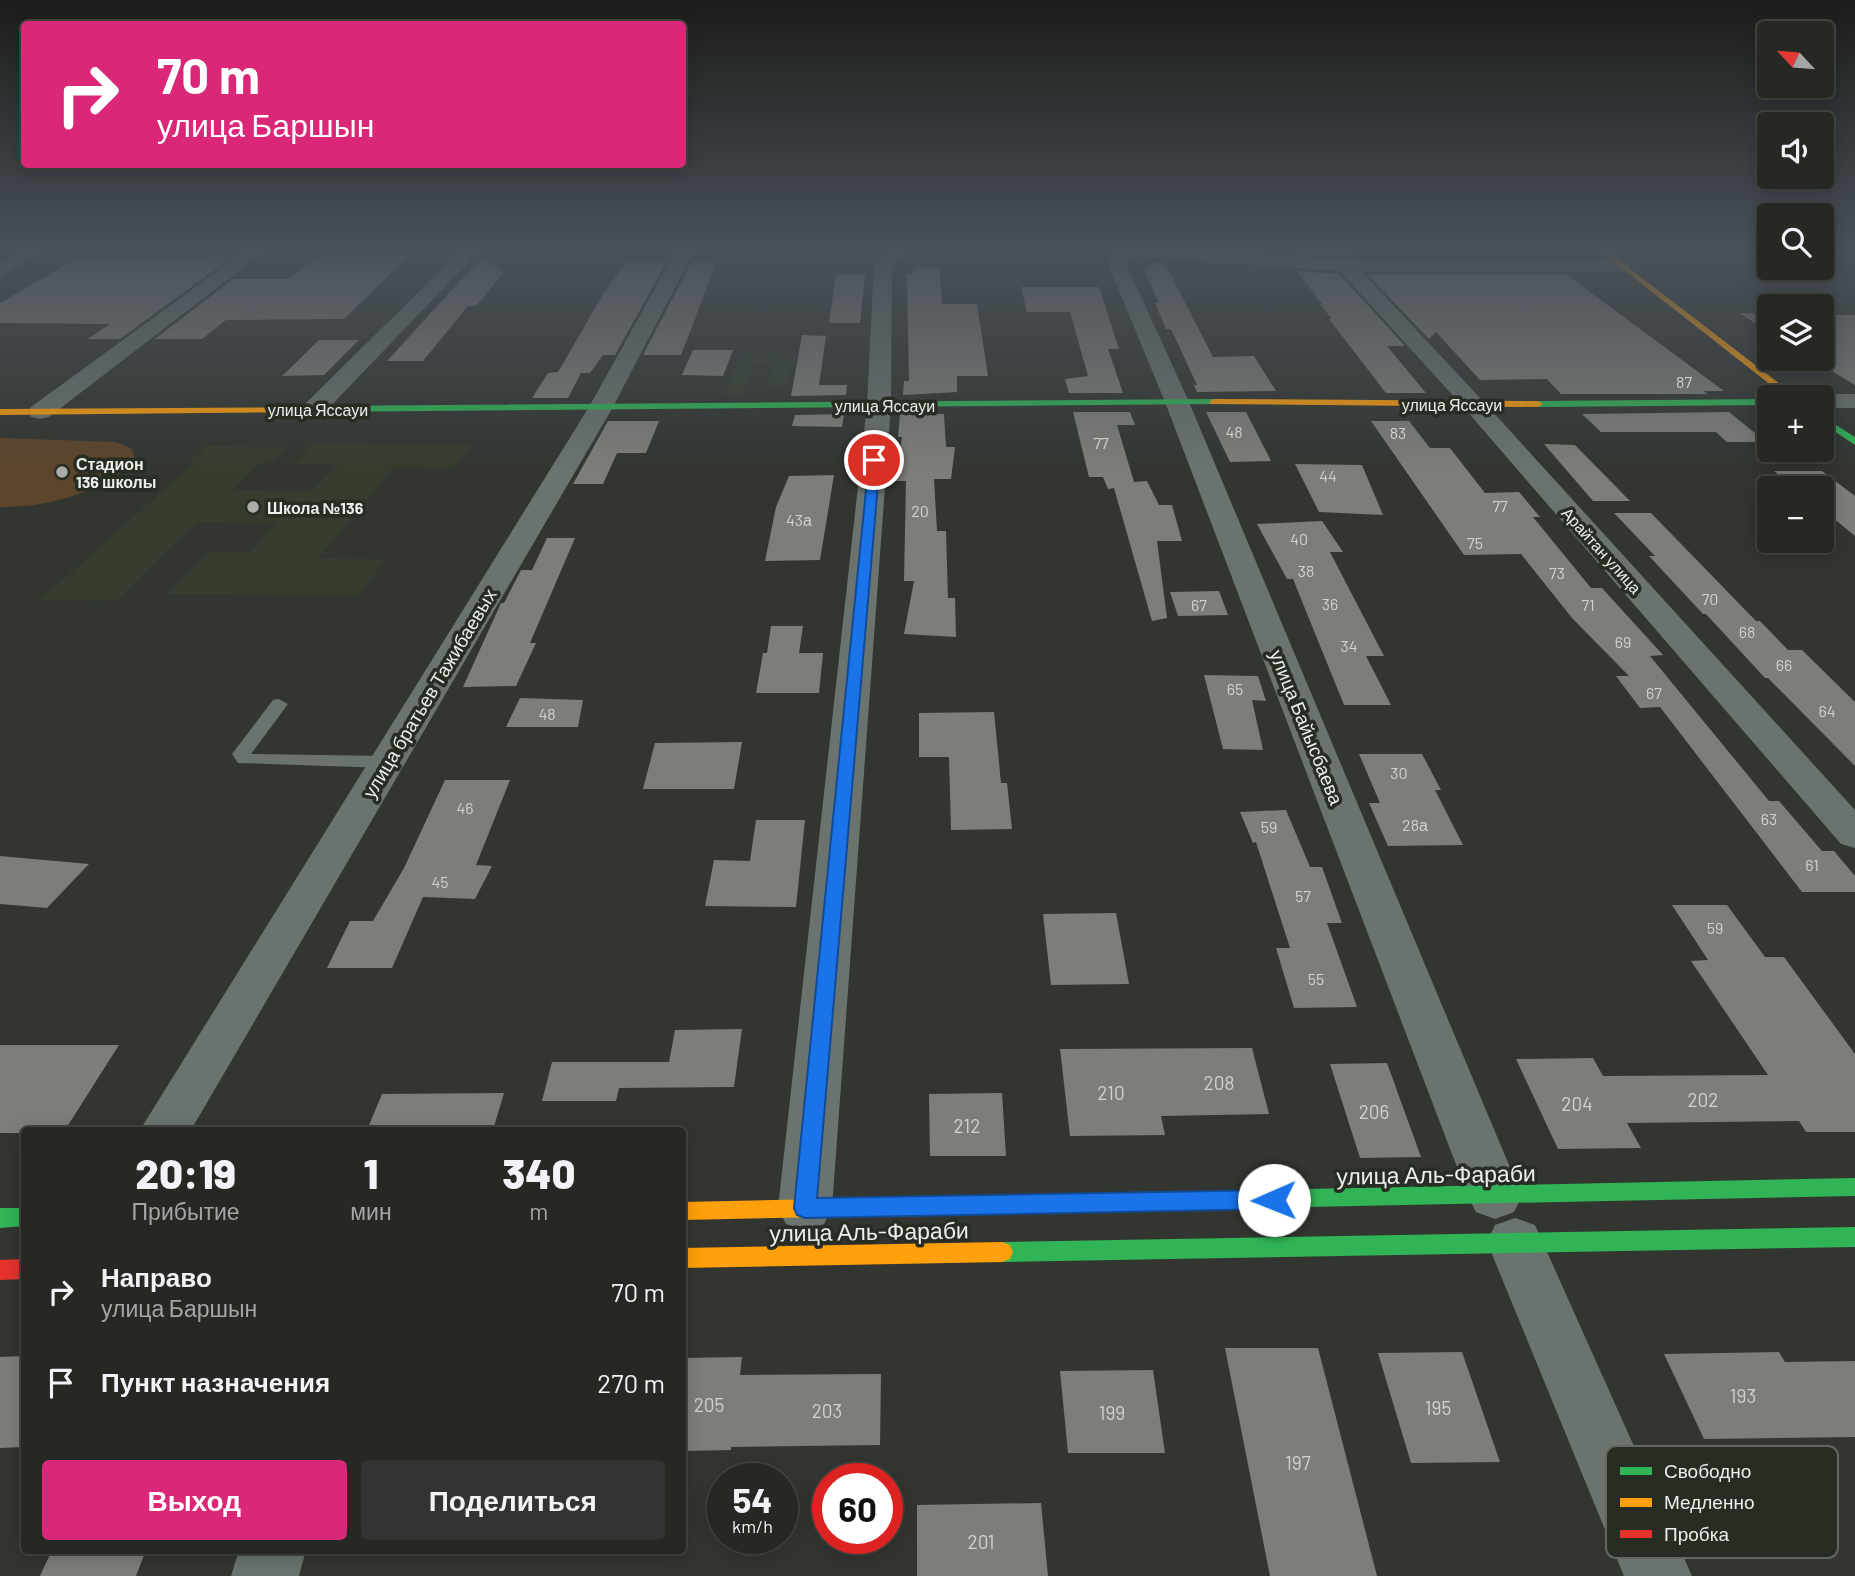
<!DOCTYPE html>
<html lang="ru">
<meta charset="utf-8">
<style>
:root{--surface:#262824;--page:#323431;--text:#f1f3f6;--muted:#a4a6a6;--line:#424441;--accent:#db2777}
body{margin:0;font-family:Barlow,sans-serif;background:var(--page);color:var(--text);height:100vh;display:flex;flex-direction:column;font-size:26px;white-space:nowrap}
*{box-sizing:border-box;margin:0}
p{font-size:23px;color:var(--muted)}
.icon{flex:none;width:38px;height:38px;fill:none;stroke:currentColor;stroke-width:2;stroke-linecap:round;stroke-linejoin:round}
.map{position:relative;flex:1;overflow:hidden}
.details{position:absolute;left:21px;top:1127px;width:665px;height:427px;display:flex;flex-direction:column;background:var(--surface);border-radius:7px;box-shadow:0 4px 18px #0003,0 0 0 2px var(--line)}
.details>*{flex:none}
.guide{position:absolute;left:21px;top:21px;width:665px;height:147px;border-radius:7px;box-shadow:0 4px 18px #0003,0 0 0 2px var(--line);background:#db2777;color:#fff;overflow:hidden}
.needle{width:46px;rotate:296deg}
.fabs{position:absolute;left:1757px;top:21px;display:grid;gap:14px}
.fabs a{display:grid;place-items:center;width:77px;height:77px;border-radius:7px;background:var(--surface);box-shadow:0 4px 18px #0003,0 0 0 2px var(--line);font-size:35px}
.speed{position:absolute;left:707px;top:1463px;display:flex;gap:14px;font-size:35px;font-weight:700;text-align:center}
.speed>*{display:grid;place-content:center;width:91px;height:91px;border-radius:50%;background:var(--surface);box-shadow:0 4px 18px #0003,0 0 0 2px var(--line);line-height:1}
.speed small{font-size:18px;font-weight:400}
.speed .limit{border:10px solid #d22;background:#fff;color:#111}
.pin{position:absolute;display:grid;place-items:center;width:60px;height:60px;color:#fff;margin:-30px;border:4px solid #fff;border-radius:50%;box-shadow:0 2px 7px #0007}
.me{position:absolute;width:77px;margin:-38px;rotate:269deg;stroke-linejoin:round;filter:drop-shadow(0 0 5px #0008)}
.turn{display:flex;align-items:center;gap:24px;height:147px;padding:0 21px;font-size:32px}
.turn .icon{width:91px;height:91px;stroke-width:2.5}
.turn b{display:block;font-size:49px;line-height:60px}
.eta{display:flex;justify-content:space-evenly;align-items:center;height:119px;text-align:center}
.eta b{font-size:42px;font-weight:800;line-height:49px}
.action{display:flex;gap:14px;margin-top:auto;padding:14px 21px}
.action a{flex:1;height:80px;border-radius:7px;background:var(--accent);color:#fff;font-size:28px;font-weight:800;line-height:80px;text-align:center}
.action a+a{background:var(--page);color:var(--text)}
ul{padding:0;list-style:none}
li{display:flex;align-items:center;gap:21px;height:91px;padding:0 21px}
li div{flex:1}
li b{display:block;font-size:26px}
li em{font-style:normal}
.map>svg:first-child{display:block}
</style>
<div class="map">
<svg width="1855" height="1576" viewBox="0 0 1855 1576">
<rect width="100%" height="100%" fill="#323530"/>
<path fill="#353d2e" d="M741 355 796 356 785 386H766L774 362H756L742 395H724Z
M314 443 471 445 453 469 393 468 319 558 386 559 359 596 167 594 209 552H250L276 524 197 522 116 601 40 600 194 463 188 462 207 446 286 447 270 463H260L233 490 312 491 337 465 294 464Z"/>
<path fill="#5c452b" d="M0 438 116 442 132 449 136 463C96 492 50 508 0 507Z"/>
<path fill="#7d7e79" d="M1282 251H1351L1356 257 1284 253Z
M365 256H409L344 319 226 320 202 339H155L233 279H289L316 257Z
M483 256 499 269 498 271H505L476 306H468L423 361H387Z
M232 257 120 339H88L110 324 0 323V303L77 258Z
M627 261H667L615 355H603L590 373H581L568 398H532L548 373 558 372 602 296Z
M692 261H717L681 355H643Z
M1159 261 1164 262 1213 357 1254 356 1276 391 1197 392 1194 385H1197L1171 329H1166L1155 303H1159L1144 269Z
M913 267H939L942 304H977L988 376H957V392L903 395 904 381H909L907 274H913Z
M1297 271 1339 274 1405 346H1387L1426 393H1386L1329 319H1332L1320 304H1322Z
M836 274H865L860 323H829Z
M1368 275H1567L1724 391H1703L1708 394H1561L1547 379 1480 380 1436 332 1429 339Z
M1021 287H1099L1119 349H1108L1123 393H1069L1065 379 1088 376 1070 312H1027Z
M1739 313 1769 314V332Z
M1822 315H1855V385L1812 359H1822Z
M802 335 826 336 819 385H847L846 395 791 396Z
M319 340H359L324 375 282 376Z
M693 350H733L723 376 682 375Z
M1073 412H1130L1135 425H1117L1134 482 1147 481 1159 505H1172L1182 541H1157L1167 618 1152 621 1114 488 1108 489 1103 477H1089Z
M1206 412H1246L1271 461 1230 462Z
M1729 412 1766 442H1727L1716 432H1601L1582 414Z
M844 414 842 427 792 426 795 415Z
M900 414H944L946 447H955L951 479H934L937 531H946L948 598H955L956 637 904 634 914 581H904L906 481H895L902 437H898Z
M608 421H659L646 453H617L603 484H573Z
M1371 421H1409L1430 448H1450L1485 493 1519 492 1540 517H1533L1591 588H1602L1663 655 1650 656 1769 801H1779L1822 851H1834L1855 876V892H1802L1660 707 1640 708 1616 676H1629L1572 618 1521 554 1464 555Z
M1544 444 1575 445 1630 501H1593Z
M1295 464 1362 465 1383 515 1319 512Z
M1774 471H1822L1855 496V536L1822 509V488H1796Z
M834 475 820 560 765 561 776 507 789 476Z
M1614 513H1651L1756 621H1760L1788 650H1802L1855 702V766L1768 678H1765L1706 614H1703L1649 556H1655Z
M1322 521 1343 552H1330L1384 656H1366L1391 705H1344L1293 579H1287L1257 524Z
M547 538H575L530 643H536L516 686 463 687 501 603H504L521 570H532Z
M1219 591 1228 615 1178 616 1170 592Z
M771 626H803L799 653H823L819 693H756L763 653H767Z
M1204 675 1258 676 1266 701 1252 700 1263 750 1223 749Z
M520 698 583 700 578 727H506Z
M994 712 1001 783H1007L1012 829 951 830 949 757H919V713Z
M742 742 734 789H643L655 743Z
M1359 754H1422L1441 790H1435L1463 845 1388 846 1369 803H1380Z
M445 780H510L476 865 492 866 475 899 423 897 392 968H327L350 921H373L404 868Z
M1286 810 1310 867H1322L1342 923H1327L1357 1007 1294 1008 1276 948H1290L1256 842 1253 843 1240 812Z
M756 820H805L796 907 705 906 714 860 750 861Z
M0 856 89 864 47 908 0 904Z
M1672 905H1727L1765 957H1784L1855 1054V1132H1806L1799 1121 1627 1123 1641 1148 1558 1149 1516 1059 1593 1058 1603 1076 1768 1075 1691 961 1708 960Z
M1116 913 1129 984 1051 985 1043 914Z
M742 1029 734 1087 619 1088 616 1101H542L552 1062H669L675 1030Z
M0 1045H119L65 1130H24V1133H0Z
M1252 1048 1269 1114 1161 1116 1165 1135 1070 1136 1060 1049Z
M1387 1063 1421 1157 1360 1158 1330 1064Z
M504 1093 493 1130H367L382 1094Z
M1002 1093 1006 1156H930L929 1094Z
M1225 1348H1318L1377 1576H1270Z
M1462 1352 1500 1462 1411 1463 1378 1353Z
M1779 1352 1785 1362 1855 1361V1437L1704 1439 1664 1354Z
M24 1356V1447L0 1448V1357Z
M742 1357 740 1375 881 1374 880 1445 731 1447V1450L682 1451V1358Z
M1153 1370 1165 1453H1068L1060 1371Z
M1041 1503 1048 1576H917V1505Z
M52 1550H146L136 1576H40Z"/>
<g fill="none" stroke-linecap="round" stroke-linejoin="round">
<path fill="#6a736d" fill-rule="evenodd" d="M279 699 288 704 251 754 387 756 396 762 387 768 238 763 232 754 273 700Z"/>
<path fill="#6a736d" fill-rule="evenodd" d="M23 251H45L0 277V263Z
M245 251H265L49 417 40 419 31 417 28 412 31 407Z
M460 251H479L323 414 314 416 305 414 302 409 305 404Z
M676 251H694L613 407 191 1130H140L589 407Z
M890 251H910L892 267 891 405 832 1208 824 1224 805 1231 786 1224 778 1208 867 405 874 265Z
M1119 251H1206L1346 260H1623L1632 266 1623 272H1362L1482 400 1855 810V848L1841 844 1466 410 1340 271 1136 257 1125 261 1189 402 1522 1196 1514 1212 1495 1219 1476 1212 1468 1196 1165 402 1106 259Z
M1822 394H1855V408H1822V397H1813Z
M1515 1218 1535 1225 1692 1576H1624L1487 1242 1495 1225Z
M239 1550H306L299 1576H231Z"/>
<path fill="#30b455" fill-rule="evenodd" d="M1214 399 1219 402 1217 404 313 412 308 409 313 406Z
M1769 399V405L1538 407 1533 404 1538 401Z
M1822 416 1855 437V445L1822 423Z
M1855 1178V1196L1156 1210 1148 1208 1145 1201 1148 1194 1156 1192Z
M0 1208H24V1226L0 1228Z
M1855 1227V1247L1002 1262 994 1259 991 1252 994 1245 1002 1242Z"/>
<path fill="#ff9f0a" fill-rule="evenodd" d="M1600 251H1607L1797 397H1786Z
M1214 399 1538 401 1543 404 1538 407 1211 404 1209 402Z
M316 407V411L313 412 0 415V409Z
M1156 1192 1164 1194 1167 1201 1164 1208 1156 1210 682 1220V1202Z
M1002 1242 1010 1245 1013 1252 1010 1259 1002 1262 682 1268V1248Z"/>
<path fill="#e5322d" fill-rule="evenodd" d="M24 1259V1279L0 1280V1260Z"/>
</g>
<linearGradient id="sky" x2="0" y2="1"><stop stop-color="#1c1d1a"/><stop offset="0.53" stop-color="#495159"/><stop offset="1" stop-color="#495159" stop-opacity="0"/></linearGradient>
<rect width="1855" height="471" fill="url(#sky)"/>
<path fill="#1a73e8" stroke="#114b97" stroke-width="2" d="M874 457 880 460 817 1198 1274 1190 1282 1193 1285 1200 1282 1206 1274 1209 805 1218 797 1215 794 1208 869 460Z"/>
<g fill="#abaea8" stroke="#282d24" stroke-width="2.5">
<circle cx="62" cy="472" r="7"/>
<circle cx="253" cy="507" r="7"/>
</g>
<g text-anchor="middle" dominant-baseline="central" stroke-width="7" stroke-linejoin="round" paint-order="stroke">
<g font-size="16" fill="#d0d3cd">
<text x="1684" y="381">87</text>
<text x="1234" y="431">48</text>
<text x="1398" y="432">83</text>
<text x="1101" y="442">77</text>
<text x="1328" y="475">44</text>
<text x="1500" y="505">77</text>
<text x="920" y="510">20</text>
<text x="799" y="519">43а</text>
<text x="1299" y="538">40</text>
<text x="1475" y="542">75</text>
<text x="1306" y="570">38</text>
<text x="1557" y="572">73</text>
<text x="1710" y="598">70</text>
<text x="1330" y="603">36</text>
<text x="1199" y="604">67</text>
<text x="1588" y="604">71</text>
<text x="1747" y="631">68</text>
<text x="1623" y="641">69</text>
<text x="1349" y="645">34</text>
<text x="1784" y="664">66</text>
<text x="1235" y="688">65</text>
<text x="1654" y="692">67</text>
<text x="1827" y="710">64</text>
<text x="547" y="713">48</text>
<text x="1399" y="772">30</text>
<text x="465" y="807">46</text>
<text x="1769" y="818">63</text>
<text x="1415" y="824">28а</text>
<text x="1269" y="826">59</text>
<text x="1812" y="864">61</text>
<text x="440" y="881">45</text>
<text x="1303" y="895">57</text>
<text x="1715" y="927">59</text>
<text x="1316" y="978">55</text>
</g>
<g font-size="16" fill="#ecefe9" stroke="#282d24">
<text x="1452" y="404">улица Яссауи</text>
<text x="885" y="405">улица Яссауи</text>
<text x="318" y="409">улица Яссауи</text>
<text transform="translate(1602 550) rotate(48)">Арайтан улица</text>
</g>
<g font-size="16" font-weight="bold" fill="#ecefe9" stroke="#282d24" text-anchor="start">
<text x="76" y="463">Стадион<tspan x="76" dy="18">136 школы</tspan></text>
<text x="267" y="507">Школа №136</text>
</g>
<g font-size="19" fill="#ecefe9" stroke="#282d24">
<text transform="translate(429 693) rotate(-59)">улица братьев Тажибаевых</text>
<text transform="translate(1307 727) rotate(68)">улица Байысбаева</text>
</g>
<g font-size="19" fill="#d0d3cd">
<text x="1219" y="1082">208</text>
<text x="1111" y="1092">210</text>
<text x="1703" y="1099">202</text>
<text x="1577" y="1103">204</text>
<text x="1374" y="1111">206</text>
<text x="967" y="1125">212</text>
<text x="1743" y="1395">193</text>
<text x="709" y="1404">205</text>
<text x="1438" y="1407">195</text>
<text x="827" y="1410">203</text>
<text x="1112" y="1412">199</text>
<text x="1298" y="1462">197</text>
<text x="981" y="1541">201</text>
</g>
<g font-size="23" fill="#ecefe9" stroke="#282d24">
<text transform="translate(1436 1174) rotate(-1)">улица Аль-Фараби</text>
<text transform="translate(869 1231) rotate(-1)">улица Аль-Фараби</text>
</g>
</g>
<rect x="1606" y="1446" width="232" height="112" rx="10" fill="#282d24" stroke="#63675f" stroke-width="2"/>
<rect x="1620" y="1467" width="32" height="8" fill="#30b455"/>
<rect x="1620" y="1498" width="32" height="9" fill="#ff9f0a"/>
<rect x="1620" y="1530" width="32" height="8" fill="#e5322d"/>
<g font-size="19" fill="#ecefe9">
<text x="1664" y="1478">Свободно</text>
<text x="1664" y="1509">Медленно</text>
<text x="1664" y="1541">Пробка</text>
</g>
</svg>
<div class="fabs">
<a><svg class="needle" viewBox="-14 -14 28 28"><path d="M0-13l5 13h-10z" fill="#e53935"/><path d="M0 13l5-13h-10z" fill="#a4a6a6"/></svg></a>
<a><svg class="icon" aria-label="sound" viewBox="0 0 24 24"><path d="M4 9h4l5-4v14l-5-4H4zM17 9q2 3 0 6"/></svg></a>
<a><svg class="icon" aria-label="search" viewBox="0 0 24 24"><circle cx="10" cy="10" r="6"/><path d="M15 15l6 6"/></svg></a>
<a><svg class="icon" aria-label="layers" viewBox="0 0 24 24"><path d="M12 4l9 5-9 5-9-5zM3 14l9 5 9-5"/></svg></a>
<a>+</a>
<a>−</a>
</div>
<div class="speed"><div>54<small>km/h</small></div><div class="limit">60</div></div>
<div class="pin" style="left:874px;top:460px;background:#d93025"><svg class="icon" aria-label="arrive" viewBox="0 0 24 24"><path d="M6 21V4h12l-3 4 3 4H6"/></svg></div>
<svg class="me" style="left:1274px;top:1200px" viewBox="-20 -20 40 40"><circle r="19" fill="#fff"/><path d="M0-13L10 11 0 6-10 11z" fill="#1a73e8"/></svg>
<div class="guide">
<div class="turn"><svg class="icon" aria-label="right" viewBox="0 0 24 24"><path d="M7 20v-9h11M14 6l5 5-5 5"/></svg><div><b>70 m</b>улица Баршын</div></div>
</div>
<section class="details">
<div class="eta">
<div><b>20:19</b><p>Прибытие</p></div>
<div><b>1</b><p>мин</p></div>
<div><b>340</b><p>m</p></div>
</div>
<ul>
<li><svg class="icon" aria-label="right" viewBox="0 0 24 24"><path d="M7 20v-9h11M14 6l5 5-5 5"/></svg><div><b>Направо</b><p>улица Баршын</p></div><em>70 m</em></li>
<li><svg class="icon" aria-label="arrive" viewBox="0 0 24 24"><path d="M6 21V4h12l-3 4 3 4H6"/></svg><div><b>Пункт назначения</b></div><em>270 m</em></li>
</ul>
<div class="action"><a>Выход</a><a>Поделиться</a></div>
</section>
</div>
